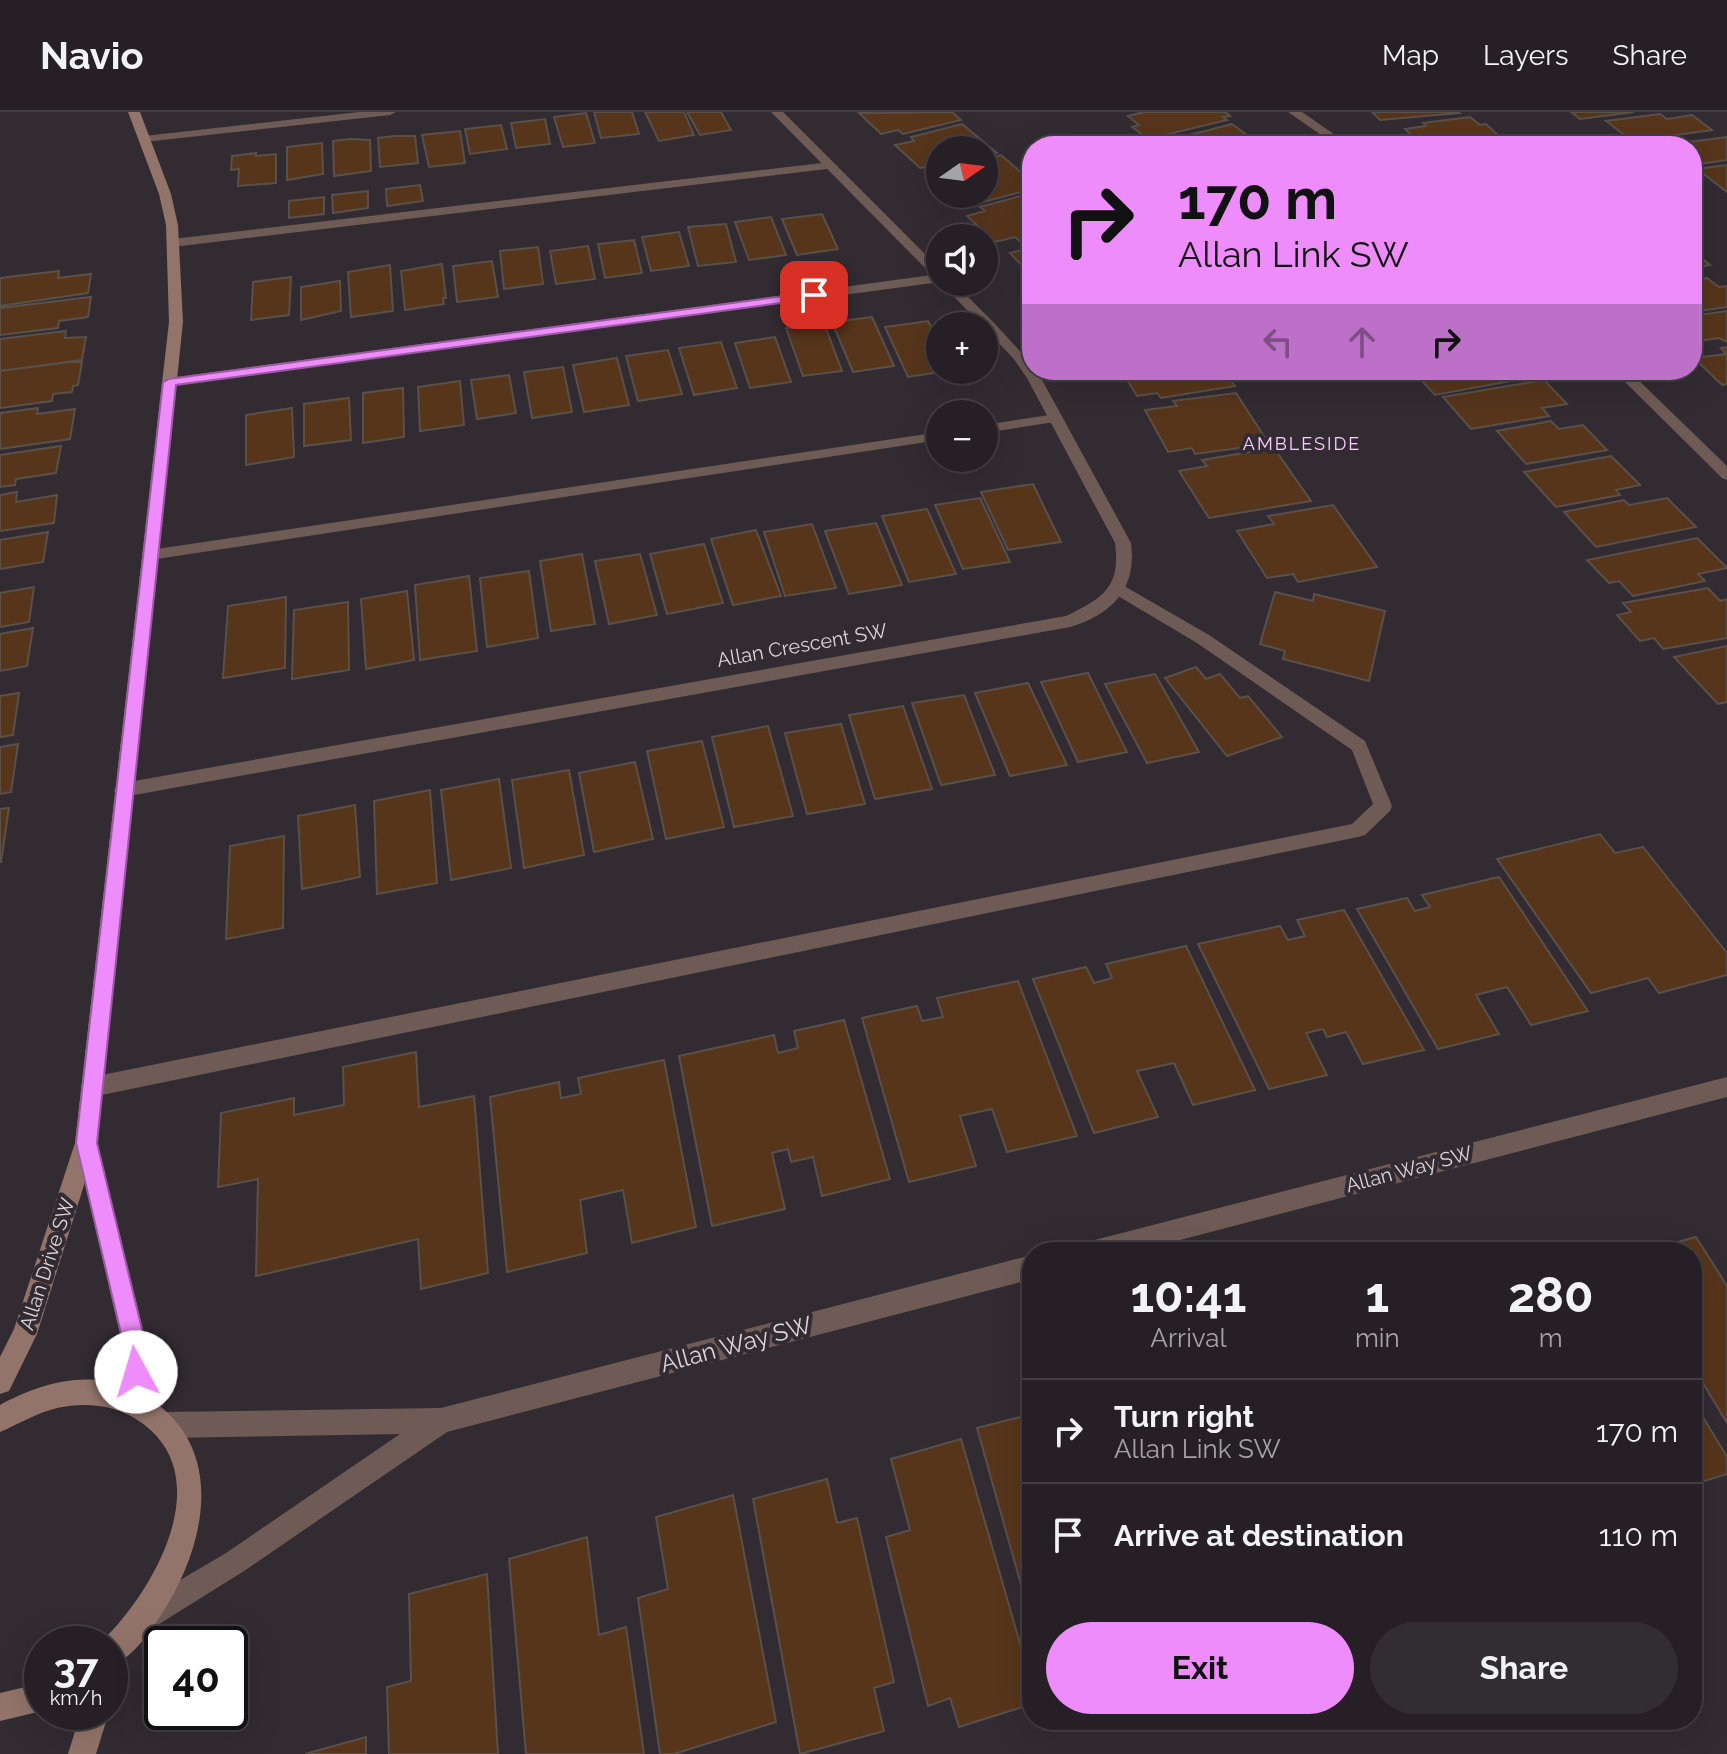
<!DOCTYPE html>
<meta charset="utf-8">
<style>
:root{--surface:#262026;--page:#322d32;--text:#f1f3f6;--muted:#a4a3a7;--line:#423e43;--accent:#ed8cfa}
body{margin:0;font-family:Raleway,sans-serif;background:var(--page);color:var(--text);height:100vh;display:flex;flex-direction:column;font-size:30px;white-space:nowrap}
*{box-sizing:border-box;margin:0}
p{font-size:26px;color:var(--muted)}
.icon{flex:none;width:44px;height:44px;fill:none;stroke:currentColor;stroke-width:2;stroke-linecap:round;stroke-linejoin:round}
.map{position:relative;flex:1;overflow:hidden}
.drawer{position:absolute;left:1022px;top:1130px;width:680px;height:488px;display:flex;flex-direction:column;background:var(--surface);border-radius:32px;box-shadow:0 8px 32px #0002,0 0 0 2px var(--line)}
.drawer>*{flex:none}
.hud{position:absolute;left:1022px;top:24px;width:680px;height:244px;border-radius:32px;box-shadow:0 8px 32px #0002,0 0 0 2px var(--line);background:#ed8cfa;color:#111;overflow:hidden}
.needle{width:52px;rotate:76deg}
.controls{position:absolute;left:926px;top:24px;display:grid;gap:16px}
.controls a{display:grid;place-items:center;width:72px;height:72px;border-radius:50%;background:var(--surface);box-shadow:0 8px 32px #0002,0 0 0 2px var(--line);font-size:40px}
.speed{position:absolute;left:24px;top:1514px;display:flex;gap:16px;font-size:40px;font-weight:700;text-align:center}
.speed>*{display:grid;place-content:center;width:104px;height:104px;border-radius:50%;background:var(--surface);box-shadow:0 8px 32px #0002,0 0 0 2px var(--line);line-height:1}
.speed small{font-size:20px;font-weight:400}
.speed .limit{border:4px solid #111;border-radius:12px;background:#fff;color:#111}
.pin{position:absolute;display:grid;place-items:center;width:68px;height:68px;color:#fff;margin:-34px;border-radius:16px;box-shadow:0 4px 12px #0006}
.me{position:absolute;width:88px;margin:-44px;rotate:354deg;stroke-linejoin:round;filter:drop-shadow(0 0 6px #0008)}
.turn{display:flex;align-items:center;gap:28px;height:168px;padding:0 24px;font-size:36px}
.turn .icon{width:104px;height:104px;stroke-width:2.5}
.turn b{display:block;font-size:56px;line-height:68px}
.lanes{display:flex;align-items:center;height:76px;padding:0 24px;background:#0003;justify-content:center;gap:40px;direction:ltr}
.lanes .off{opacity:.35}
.eta{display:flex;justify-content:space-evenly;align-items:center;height:136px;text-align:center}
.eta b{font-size:48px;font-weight:700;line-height:56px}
.action{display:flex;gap:16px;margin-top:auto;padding:16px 24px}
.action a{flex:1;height:92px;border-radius:48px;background:var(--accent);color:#111;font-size:32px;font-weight:700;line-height:92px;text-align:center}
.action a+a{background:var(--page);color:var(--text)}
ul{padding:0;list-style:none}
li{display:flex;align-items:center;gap:24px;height:104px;padding:0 24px;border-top:2px solid var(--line)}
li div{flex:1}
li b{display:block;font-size:30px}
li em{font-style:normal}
header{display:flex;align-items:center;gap:48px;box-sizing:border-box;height:112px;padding:0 40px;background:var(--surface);border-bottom:2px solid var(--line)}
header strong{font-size:38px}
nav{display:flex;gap:44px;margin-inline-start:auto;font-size:28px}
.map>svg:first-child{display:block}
</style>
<header>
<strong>Navio</strong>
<nav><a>Map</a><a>Layers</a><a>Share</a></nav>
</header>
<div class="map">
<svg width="1727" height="1642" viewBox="0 0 1727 1642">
<rect width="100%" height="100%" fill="#332b32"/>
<path fill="#56351b" stroke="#5a504a" stroke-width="2" d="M594 0H632L639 22 601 26Z
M645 0H684L694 23 659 29Z
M687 0H721L731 18 700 23Z
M952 0 961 8 903 22 898 18 881 22 859 1Z
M1144 0H1225L1230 4 1223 5 1227 8 1148 27 1132 15 1139 13 1128 4Z
M1372 0H1457L1459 1 1380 8Z
M1571 0H1634L1580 7Z
M586 1 595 31 563 35 554 5Z
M1660 2 1667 7 1692 3 1712 18 1632 29 1606 9Z
M1470 5 1480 13 1486 12 1499 24 1421 33 1405 17 1426 14 1423 11Z
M545 7 550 32 516 36 511 11Z
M962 12 997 41 984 44V38H940V53L920 56 895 33 914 29 911 25Z
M1232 12 1251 26 1233 31 1237 34H1179L1170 28Z
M501 13 507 37 470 42 465 17Z
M460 19 465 51 429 55 422 23Z
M395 24H415L418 51 380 55 378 26Z
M1727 25V48L1692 53V34H1658Z
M351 27 370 28 371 59 334 64 333 29Z
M1526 27 1534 34H1476Z
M322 31 323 62 287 68V35Z
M256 41V44L276 42V71L238 74 239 57 231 58 232 44Z
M1001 43 1032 70V77L976 92 971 87 953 92 943 82H984V48Z
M1727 53V80L1697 57Z
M420 73 423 89 387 94 386 77Z
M368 79V96L333 101 332 83Z
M1032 81V126L1021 130 1015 125 995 130 967 104 985 99 980 95Z
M324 85V102L289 106V89Z
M822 102 838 137 797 143 782 107Z
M771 105 786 143 749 148 735 110Z
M726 112 736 150 698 154 688 115Z
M679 120 689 154 651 159 642 125Z
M634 128 642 161 605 166 598 132Z
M1032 131V164L1010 141 1026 137 1023 133Z
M588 134 595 167 556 172 550 139Z
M538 135 543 172 504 177 500 139Z
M1692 139 1710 153 1693 156 1700 161 1692 163Z
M492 149 498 185 457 190 453 154Z
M442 152 446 186H443L444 192 405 198 401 159Z
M390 153 393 199 351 205 348 160Z
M59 159 58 166 91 162 88 181 0 194V166Z
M291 165 289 203 251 208 253 170Z
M1707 166 1719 175 1727 174V195L1692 200V168Z
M340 169 341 199 301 208V175Z
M91 185 88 205 59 209 58 216 0 223V196Z
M1727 199V230L1719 226 1692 230V204Z
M872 205 894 254 853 260 832 210Z
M928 209 940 233V258H953L908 265 885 215Z
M824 211 842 259 803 264 786 216Z
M66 219 65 226 86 225 82 248 0 259V227Z
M775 225 791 270 750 276 735 231Z
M721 230 737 276 694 283 679 236Z
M1727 235V272L1722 273 1694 246 1726 242 1721 236Z
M668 238 682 282 638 289 626 244Z
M617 246 629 293 584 300 573 253Z
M69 250H82L78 273 73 274 72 280 53 282 52 289 0 296V259Z
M563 255 572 300 532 306 524 260Z
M1121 258H1223L1235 274 1161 286 1157 281 1137 284Z
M1412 258H1537L1543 263 1435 283Z
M509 263 516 301 477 307 471 268Z
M1544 268 1567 292 1542 296 1549 304 1471 317 1443 285Z
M460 269 464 313 420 319 418 275Z
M403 276 404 325 363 331V281Z
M1236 281 1269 332 1195 342 1192 336 1168 340 1145 298 1177 294 1173 289Z
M349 286 351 328 304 334V292Z
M38 296 37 302 75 297 70 327 0 337V301Z
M292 296 294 345 246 353V303Z
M1551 309 1559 317 1583 313 1607 338 1526 352 1497 319Z
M61 334 56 361 16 367 15 373 0 375V343Z
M1274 336 1311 389 1209 406 1179 359 1207 354 1202 348Z
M1611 344 1640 373 1616 378 1620 383 1556 395 1524 360Z
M1033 372 1061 430 1008 438 981 380Z
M17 380 16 390 57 383 54 411 0 419V383Z
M980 386 1010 450 963 457 935 393Z
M1667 386 1696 415 1596 435 1564 400 1624 388 1629 393Z
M1333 393 1377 455 1298 470 1293 462 1267 466 1237 419 1274 412 1268 404Z
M927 397 956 462 909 470 882 404Z
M876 411 902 473 849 482 825 419Z
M812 412 836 476 785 484 764 420Z
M756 418 781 484 733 493 711 427Z
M48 420 43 450 0 457V428Z
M1697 426 1727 456 1698 462 1705 469 1633 484 1619 469 1609 471 1587 448Z
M704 432 723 491 667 502 650 442Z
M582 442 595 512 551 519 540 449Z
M640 442 657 503 609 512 595 449Z
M529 459 538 526 487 535 480 466Z
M469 464 477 539 420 548 415 473Z
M34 475 29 510 0 515V481Z
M1708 476 1720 489 1727 487V526L1663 537 1654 526 1640 529 1617 503 1631 500 1623 491Z
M407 479 414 548 366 557 361 487Z
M1275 480 1313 489 1314 482 1385 499 1369 569 1283 547 1285 539 1260 532Z
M286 485 285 556 223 566 228 494Z
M348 490 349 558 292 567 294 498Z
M33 516 27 554 0 559V522Z
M1727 534V590L1718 592 1674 545Z
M1196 555 1206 567 1220 562 1240 586 1248 584 1282 625 1227 644 1165 566Z
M1088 561 1127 640 1078 650 1041 570Z
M1155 562 1199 640 1147 651 1105 572Z
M1028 571 1067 653 1010 664 975 581Z
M19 581 13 623 0 625V584Z
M964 583 995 663 941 673 912 591Z
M903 594 932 677 875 687 849 603Z
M841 612 865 692 807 702 785 621Z
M768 614 793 704 734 715 712 625Z
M702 629 724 715 666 727 647 639Z
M18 632 11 680 0 682V635Z
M635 650 653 727 594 740 579 661Z
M569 658 584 743 524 756 512 668Z
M499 667 511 756 451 768 441 678Z
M430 678 437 771 377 782 374 689Z
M355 693 360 765 302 777 298 704Z
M9 696 1 750H0V697Z
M1600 722 1615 741 1643 735 1727 841V863L1659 881 1648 866 1591 881 1497 747Z
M284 724 283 816 226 827 230 734Z
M1499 765 1588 899 1531 913 1507 875 1476 883 1499 922 1438 937 1357 797 1407 786 1415 799 1430 795 1422 783Z
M1344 798 1424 938 1363 952 1346 920 1327 925 1323 917 1306 921 1327 963 1269 977 1198 832 1280 814 1288 828 1305 824 1297 808Z
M1186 834 1255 978 1193 993 1174 951 1137 959 1158 1005 1094 1021 1033 867 1086 855 1094 871 1112 866 1106 852Z
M1018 869 1077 1024 1007 1040 992 997 960 1004 976 1054 909 1070 862 906 917 894 922 909 943 905 937 886Z
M844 908 890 1067 822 1084 813 1045 791 1050 788 1037 772 1041 785 1097 712 1114 679 944 774 923 778 941 798 936 794 919Z
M416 940 419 995 474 984 488 1161 421 1177 418 1127 256 1164 258 1067 218 1075 221 1001 294 986V1003L344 993 343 955Z
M664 948 696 1115 632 1131 623 1078 580 1088 587 1141 507 1160 490 985 559 970 561 986 581 982 578 966Z
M1696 1125 1727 1174V1311L1692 1253V1140H1642Z
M1692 1287 1727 1345V1362L1692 1373Z
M1032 1302V1512L977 1316Z
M961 1327 1032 1573V1592L959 1615 950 1586 928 1594 886 1425 910 1418 891 1347Z
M827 1367 837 1411 857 1406 894 1570 874 1576 884 1619 800 1642 753 1387Z
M733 1383 776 1610 674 1642H660L638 1486 668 1477 656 1405Z
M587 1425 599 1523 626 1515 644 1642H526L509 1447Z
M487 1462 498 1642H389L387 1575 411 1569 409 1482Z
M366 1625V1642H305Z"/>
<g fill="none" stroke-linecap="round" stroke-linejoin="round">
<path fill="#6f5b55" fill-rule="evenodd" d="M831 50 837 54 835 56 173 135 167 131 173 127Z
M1056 302 1063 306 1061 309 984 321V313Z
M940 320V328L150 448 142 443 150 438Z
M1119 471 1209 523 1365 629 1392 694 1390 699 1365 723 1358 725 92 985 84 982 81 975 84 968 92 965 1352 712 1373 692 1352 638 1197 531 1113 481 1111 477Z"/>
<path fill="#6f5b55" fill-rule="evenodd" d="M359 0H396L390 3 144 30 138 27 144 24Z
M771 0H783L940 157V170H953C984 201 1018 233 1041 266L1131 431C1137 476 1113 502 1070 515L123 685 116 683 114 678 123 671 1066 504C1103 486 1121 475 1115 431L1027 266 1013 246 940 170 169 274 162 270 169 266 932 163Z
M1288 0H1302L1351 34H1337Z
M1613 258H1628L1727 354V368L1722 366Z
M1727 965V985L1134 1140H1079L1083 1132 1091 1129Z
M1032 1143V1167L447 1320 244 1459 156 1514 146 1518 136 1514 132 1504 136 1494 226 1441 400 1322 165 1326 156 1322 152 1313 156 1304 165 1300 441 1296Z"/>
<path fill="#93746a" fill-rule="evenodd" d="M128 0H140L171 82 178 113 183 210 97 1030 146 1230 150 1287C228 1338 205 1436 161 1503 149 1522 132 1546 110 1555V1532L100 1531C153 1481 221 1364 139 1309 114 1292 85 1290 57 1296 36 1301 19 1312 0 1320V1293C37 1273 84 1258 125 1275L122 1230 85 1070 37 1222 9 1279 0 1282V1245L14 1217 75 1031 169 210 166 113 159 82Z
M42 1571V1599L0 1609V1581Z
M81 1600H109L96 1642H68Z"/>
</g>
<path fill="#ed8cfa" stroke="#9a5ba2" stroke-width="2" d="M814 180 818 181V186L176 273 97 1031 145 1230 147 1260 144 1268 136 1271 128 1268 123 1230 76 1031 163 270 169 267Z"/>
<g text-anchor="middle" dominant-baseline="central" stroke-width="8" stroke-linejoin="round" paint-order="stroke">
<g font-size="18" letter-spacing="2" fill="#faceff" stroke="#332b32">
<text x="1302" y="331">AMBLESIDE</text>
</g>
<g font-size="20" fill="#dad5d9" stroke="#332b32">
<text transform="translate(802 533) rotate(-10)">Allan Crescent SW</text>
<text transform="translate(1409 1057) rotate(-15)">Allan Way SW</text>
<text transform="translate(47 1152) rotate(-72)">Allan Drive SW</text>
</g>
<g font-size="24" fill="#dad5d9" stroke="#332b32">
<text transform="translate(736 1232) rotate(-15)">Allan Way SW</text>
</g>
</g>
</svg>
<div class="controls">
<a><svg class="needle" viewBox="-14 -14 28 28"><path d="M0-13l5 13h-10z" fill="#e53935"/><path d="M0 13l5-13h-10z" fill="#a4a3a7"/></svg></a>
<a><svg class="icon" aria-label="sound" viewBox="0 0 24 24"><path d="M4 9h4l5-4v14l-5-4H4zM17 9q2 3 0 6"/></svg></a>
<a>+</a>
<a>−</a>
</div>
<div class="speed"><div>37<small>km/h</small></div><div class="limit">40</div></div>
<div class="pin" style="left:814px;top:183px;background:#d93025"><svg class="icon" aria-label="arrive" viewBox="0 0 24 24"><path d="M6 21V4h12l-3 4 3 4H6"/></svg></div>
<svg class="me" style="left:136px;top:1260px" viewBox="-20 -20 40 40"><circle r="19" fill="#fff"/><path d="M0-13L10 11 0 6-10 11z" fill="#ed8cfa"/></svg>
<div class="hud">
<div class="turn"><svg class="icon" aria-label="right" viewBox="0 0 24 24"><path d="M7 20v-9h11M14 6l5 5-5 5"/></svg><div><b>170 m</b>Allan Link SW</div></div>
<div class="lanes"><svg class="icon off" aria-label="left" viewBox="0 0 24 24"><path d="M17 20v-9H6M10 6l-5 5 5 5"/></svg><svg class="icon off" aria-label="ahead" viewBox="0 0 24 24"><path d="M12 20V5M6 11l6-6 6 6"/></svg><svg class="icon" aria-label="right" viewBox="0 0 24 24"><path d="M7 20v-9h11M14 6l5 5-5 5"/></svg></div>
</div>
<section class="drawer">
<div class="eta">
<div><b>10:41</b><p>Arrival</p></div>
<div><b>1</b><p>min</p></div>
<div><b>280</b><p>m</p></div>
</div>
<ul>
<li><svg class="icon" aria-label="right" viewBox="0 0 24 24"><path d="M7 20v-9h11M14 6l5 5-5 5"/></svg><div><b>Turn right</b><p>Allan Link SW</p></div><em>170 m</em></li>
<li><svg class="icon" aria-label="arrive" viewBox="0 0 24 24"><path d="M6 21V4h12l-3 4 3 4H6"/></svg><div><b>Arrive at destination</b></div><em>110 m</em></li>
</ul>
<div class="action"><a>Exit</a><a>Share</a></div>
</section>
</div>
